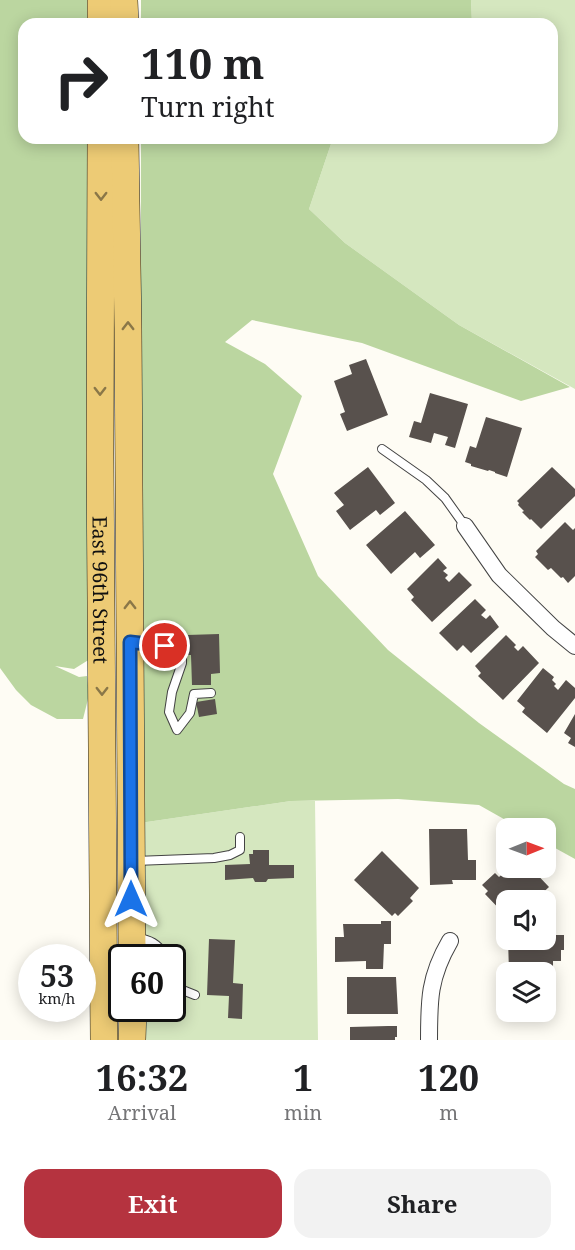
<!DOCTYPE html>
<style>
:root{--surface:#fff;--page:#f2f2f2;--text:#202124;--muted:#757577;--accent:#b5333f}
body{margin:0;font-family:"Noto Serif",serif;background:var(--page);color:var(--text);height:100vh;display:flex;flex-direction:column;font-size:22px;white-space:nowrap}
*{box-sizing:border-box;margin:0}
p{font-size:20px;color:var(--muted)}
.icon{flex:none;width:33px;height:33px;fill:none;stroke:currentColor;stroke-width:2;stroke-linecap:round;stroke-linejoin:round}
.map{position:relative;height:1040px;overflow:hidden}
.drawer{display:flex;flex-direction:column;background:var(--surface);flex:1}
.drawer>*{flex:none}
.hud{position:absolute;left:18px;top:18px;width:540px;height:126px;border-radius:18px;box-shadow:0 3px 15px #0003;background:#fff;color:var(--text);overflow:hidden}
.needle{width:39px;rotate:89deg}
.tools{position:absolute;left:496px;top:818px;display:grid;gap:12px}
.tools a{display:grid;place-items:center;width:60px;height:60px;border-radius:12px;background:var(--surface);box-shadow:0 3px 15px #0003;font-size:30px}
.speed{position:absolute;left:18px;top:944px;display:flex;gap:12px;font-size:30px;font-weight:700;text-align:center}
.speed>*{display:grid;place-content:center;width:78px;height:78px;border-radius:50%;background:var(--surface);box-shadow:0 3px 15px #0003;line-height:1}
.speed small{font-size:15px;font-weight:400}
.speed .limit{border:3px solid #111;border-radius:9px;background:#fff;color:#111}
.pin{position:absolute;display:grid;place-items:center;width:51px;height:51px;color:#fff;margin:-26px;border:3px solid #fff;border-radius:50%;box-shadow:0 2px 6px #0007}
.me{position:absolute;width:66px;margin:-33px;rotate:0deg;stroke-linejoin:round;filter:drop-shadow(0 0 4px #0008)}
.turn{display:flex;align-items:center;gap:21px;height:126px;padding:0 24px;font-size:27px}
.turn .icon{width:78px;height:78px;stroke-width:2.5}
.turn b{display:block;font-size:42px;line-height:51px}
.eta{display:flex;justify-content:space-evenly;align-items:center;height:102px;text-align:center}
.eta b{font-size:36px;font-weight:700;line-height:42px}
.primary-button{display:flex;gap:12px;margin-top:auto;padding:12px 24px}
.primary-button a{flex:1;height:69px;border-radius:18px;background:var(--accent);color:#fff;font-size:24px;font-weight:700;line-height:69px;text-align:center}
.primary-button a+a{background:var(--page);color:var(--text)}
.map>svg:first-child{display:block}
</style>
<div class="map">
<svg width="575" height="1040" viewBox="0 0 575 1040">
<rect width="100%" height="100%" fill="#fefcf4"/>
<path fill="#d5e7bf" d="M471 0H575V389L459 325 345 243 309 209 333 138H552V24H472Z
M291 801H315L318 1040H140V1008H172V957H140V823Z"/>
<path fill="#bbd6a0" d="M0 0H88V24H24V138H88L90 659 74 669 55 666 79 677 87 676 89 695 83 719H57L31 705 16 690 0 668Z
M141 0H471L472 24H141Z
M141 138H333L309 209 345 243 459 325 570 387 521 401 362 343 252 320 225 342 265 364 302 396 273 474 318 576 388 650 479 723 564 784 575 789V859L546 843V828H520L479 805 398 799 291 801 140 823Z"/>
<path fill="#58514d" d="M366 359 388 415 347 431 340 414 345 412 334 381 352 374 349 365Z
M430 393 468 404 455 448 445 445 448 437 434 433 431 443 409 437 414 421 421 423Z
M486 417 522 428 507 477 495 473V472L489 470 488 471 471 466V464L465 462 470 446 476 448Z
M368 467 395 503 380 515 376 510 350 530 336 511 344 505 334 493Z
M552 467 575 489V496L541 529 531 519 530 520 522 512 524 511 518 505 519 503 517 501Z
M405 511 435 545 420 558 415 552 391 574 366 545Z
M565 522 573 530 575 528V576L568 583 563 577 561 578 551 568 548 570 535 557 538 554 536 551Z
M438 558 447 568 443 571 448 575 445 578 449 582 459 572 472 585 432 622 411 600 414 597 407 589Z
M475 599 486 610 481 615 486 619 490 615 499 627 471 653 463 645 457 651 439 633Z
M219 634 220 673 211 674V685H192L191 655H188L187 635Z
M506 635 516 645 514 647 518 651 523 646 539 663 503 700 478 676 481 673 475 666Z
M543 668 554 677 552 680 556 684 554 686 558 690 566 680 575 688V698L547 733 522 712 525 708 517 701Z
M215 699 217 714 199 717 196 702Z
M575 714V747L568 743 571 738 564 733Z
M429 829H467L468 860H476V880H452L453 884 430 885Z
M253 850H269V865H294V878L268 879 266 882H255L253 878 225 880V865L250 864 249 854H253Z
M382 851 419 888 410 898 413 901 398 916 395 913 392 916 354 880Z
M510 867H530L549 887 535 900H507V917L485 894 488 891 482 885 495 873 499 877Z
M381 921H391V944H384L383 969H366V961L335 962V937H344L343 924H381Z
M546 935H564V950H561V961H553V974H546V972H509L508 939H546Z
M209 939 235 940 233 983 243 984 242 1019 228 1018 229 996 207 995Z
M347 977H396L398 1014H347Z
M388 1026H397V1037H395V1040H350V1027Z"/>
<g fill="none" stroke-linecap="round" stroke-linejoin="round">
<defs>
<path id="lane" d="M382 449 426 480 445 498 465 526
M133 643 165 647 178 652 182 656V663L172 692 169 712 177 730 190 713 194 694 211 693
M135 861 214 858 230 855 240 850V837
M135 937C150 940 158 943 166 957
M172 968 180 989 195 995"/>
<path id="street" d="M465 526 499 575 553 628 575 646
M429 1040C429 1000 429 977 450 941"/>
<g id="primary">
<path d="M101 0V24"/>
<path d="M124 0 125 24"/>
<path id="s1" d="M101 138 100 454 104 1040"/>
<path d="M125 138 128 328 132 957"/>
<path d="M132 1040 133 1008"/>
</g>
</defs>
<use href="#lane" stroke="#434343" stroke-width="10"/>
<use href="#street" stroke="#434343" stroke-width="18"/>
<use href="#primary" stroke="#212121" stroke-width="28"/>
<use href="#lane" stroke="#fff" stroke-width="8"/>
<use href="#street" stroke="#fff" stroke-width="16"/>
<use href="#primary" stroke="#edcb75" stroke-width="27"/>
</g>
<defs><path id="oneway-chevron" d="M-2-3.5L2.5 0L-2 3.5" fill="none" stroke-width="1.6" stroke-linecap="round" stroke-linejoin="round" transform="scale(1.5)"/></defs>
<g stroke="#8a7748">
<use href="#oneway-chevron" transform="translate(101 196) rotate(90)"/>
<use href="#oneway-chevron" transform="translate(128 326) rotate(-90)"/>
<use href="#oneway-chevron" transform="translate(100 391) rotate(90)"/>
<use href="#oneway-chevron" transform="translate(130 605) rotate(-90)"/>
<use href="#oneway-chevron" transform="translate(102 691) rotate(90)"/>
</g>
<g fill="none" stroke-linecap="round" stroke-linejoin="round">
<defs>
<path id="route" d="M131 899 130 642 165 646"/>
</defs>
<use href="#route" stroke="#114b97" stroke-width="15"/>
<use href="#route" stroke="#1a73e8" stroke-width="10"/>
</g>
<g text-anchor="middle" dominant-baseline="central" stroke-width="6" stroke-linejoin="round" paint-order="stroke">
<g font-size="20" fill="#101010" stroke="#fff">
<text stroke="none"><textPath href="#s1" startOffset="452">East 96th Street</textPath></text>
</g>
</g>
</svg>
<div class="tools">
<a><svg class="needle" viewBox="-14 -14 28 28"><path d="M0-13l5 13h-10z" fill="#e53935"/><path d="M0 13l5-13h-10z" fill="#757577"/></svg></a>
<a><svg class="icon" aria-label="sound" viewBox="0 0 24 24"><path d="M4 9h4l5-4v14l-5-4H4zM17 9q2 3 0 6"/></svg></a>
<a><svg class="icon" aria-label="layers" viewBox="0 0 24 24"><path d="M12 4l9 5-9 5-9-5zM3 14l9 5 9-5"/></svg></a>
</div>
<div class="speed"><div>53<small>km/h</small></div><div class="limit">60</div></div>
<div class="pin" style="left:165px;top:646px;background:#d93025"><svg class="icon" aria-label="arrive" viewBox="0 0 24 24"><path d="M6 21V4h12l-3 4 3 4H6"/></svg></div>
<svg class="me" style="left:131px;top:899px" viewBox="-20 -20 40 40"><path d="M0-17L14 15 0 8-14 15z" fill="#1a73e8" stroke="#fff" stroke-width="4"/></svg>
<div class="hud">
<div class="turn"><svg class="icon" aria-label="right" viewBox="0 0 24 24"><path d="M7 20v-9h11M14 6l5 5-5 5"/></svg><div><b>110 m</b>Turn right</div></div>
</div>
</div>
<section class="drawer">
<div class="eta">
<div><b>16:32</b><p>Arrival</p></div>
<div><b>1</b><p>min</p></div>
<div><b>120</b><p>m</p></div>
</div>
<div class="primary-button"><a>Exit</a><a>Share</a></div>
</section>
